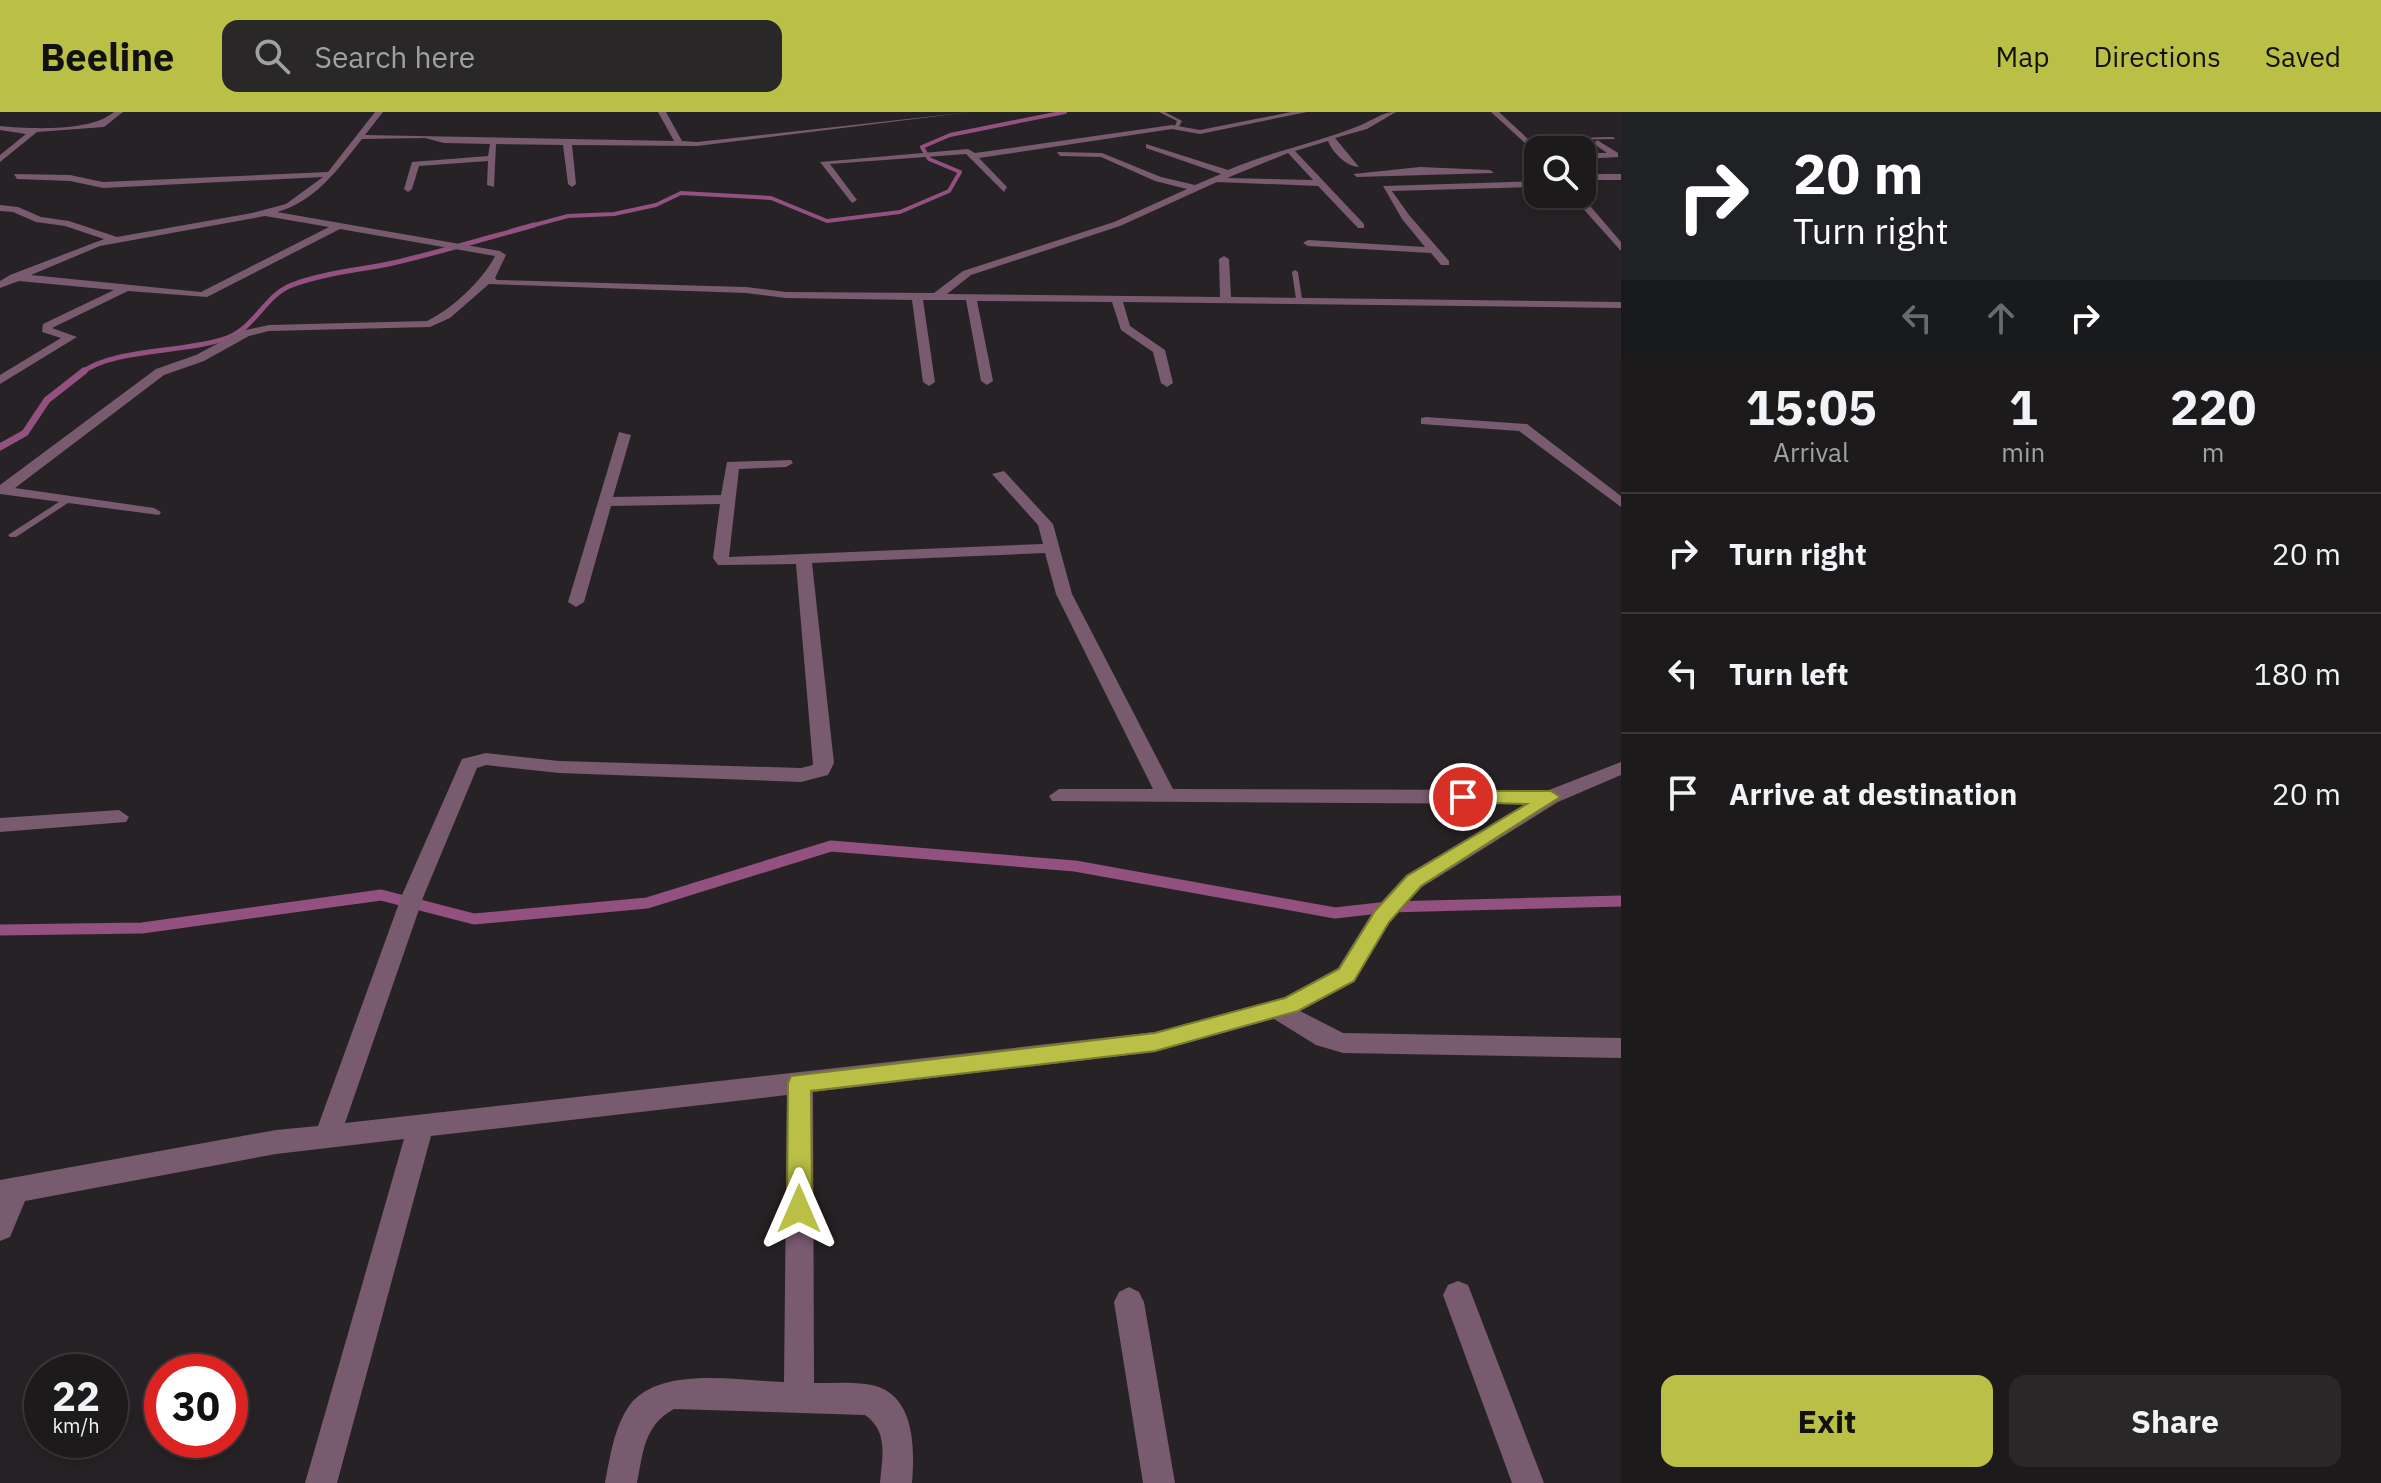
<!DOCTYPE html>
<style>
:root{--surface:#1d1a1c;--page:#2a2729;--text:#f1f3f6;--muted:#a0a1a3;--line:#3b383b;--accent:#bac045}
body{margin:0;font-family:"IBM Plex Sans",sans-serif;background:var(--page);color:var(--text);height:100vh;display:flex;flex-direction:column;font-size:30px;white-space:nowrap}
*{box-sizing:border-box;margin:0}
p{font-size:26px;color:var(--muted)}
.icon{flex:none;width:44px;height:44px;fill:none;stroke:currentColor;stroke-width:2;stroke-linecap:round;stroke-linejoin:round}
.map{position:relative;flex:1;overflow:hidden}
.drawer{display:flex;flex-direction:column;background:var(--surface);width:760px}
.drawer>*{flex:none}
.top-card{background:#202124;color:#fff;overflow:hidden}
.fabs{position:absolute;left:1524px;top:24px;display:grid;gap:16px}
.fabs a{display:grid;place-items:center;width:72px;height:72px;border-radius:16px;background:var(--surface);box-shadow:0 4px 12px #0003,0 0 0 2px var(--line);font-size:40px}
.speed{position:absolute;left:24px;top:1242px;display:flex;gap:16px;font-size:40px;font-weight:700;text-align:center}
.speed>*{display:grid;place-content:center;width:104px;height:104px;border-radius:50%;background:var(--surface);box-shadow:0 4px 12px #0003,0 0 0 2px var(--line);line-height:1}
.speed small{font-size:20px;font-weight:400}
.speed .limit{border:12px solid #d22;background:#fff;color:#111}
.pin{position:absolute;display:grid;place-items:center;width:68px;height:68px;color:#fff;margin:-34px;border:4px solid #fff;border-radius:50%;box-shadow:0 2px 8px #0007}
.me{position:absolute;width:88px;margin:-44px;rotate:0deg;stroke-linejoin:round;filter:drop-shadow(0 0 6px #0008)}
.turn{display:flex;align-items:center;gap:28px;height:168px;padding:0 40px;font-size:36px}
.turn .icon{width:104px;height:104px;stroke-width:2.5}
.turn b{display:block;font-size:56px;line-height:68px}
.lanes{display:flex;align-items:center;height:76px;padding:0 40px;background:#0003;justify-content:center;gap:40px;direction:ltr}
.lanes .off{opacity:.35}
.eta{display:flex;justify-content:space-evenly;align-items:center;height:136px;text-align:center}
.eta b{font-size:48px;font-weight:800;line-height:56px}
.action{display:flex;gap:16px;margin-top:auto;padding:16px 40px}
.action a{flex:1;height:92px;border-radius:16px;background:var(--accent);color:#111;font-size:32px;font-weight:800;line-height:92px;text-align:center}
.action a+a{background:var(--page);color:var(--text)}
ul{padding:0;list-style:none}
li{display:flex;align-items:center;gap:24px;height:120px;padding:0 40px;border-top:2px solid var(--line)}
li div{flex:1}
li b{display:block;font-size:30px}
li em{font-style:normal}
header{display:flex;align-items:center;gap:48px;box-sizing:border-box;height:112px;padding:0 40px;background:var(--accent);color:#111}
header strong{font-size:38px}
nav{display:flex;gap:44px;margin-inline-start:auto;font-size:28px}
.search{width:560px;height:72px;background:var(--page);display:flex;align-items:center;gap:20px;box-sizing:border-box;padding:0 28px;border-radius:16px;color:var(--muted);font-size:30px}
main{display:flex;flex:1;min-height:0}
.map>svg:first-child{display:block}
</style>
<header>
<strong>Beeline</strong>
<div class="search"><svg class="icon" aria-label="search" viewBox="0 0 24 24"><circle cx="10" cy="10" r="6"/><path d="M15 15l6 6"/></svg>Search here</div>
<nav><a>Map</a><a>Directions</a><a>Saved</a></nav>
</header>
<main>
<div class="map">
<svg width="1621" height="1371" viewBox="0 0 1621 1371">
<rect width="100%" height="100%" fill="#272225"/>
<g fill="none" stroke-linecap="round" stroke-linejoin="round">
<path stroke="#92517f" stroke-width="4" d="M527 115 568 104 614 102 656 93 681 81 771 86 827 109 900 100 949 79 960 60 929 47 922 35 950 23 1065 0"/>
<path stroke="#92517f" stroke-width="5" d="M81 261C113 236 186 241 227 226 256 215 265 183 292 173 323 161 361 158 393 151 441 140 487 126 534 113"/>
<path stroke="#92517f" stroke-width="7" d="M0 335 25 321 47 288 84 259"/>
<path stroke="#92517f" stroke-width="11" d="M0 818 142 816 381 783 474 807 647 791 831 734 1075 754 1335 801 1388 795 1621 789"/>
<path fill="#785b6e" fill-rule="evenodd" d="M1159 0H1165L1182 9 1178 16H1174L1177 9Z
M1613 25 1615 27 1523 28 1525 27Z
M1295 158 1298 160 1302 187 1299 189 1296 187 1292 160Z
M65 386 68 387V391L16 425H10L8 423Z"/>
<path fill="#785b6e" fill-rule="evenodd" d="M114 0H123L104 15 37 20 0 50V43L26 22 0 18V14C30 17 91 20 114 0Z
M375 0H383L365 23 674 29 658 0H666L682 29 697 30 971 0 697 34 572 33 576 72 572 75 568 72 563 33 496 32 494 75 487 73 488 49 419 54 412 77 408 80 404 77 412 50 488 44 490 32 444 31 425 26 362 27C338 57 316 89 277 100L500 139 506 143 495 166 497 168 746 175 786 180 934 181 963 159 1114 110 1187 77 1155 69 1101 45 1060 44 1057 40 1102 41 1161 65 1195 73 1221 62 1146 36V32L1228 58C1272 39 1317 31 1361 13 1373 8 1382 0 1396 0L1367 17 1335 26 1359 55C1347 55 1332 40 1328 29L1295 39 1364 112V116H1358L1318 74 1217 70 1120 114 971 163 947 182 1220 185 1219 147 1224 144 1229 147 1231 185 1621 190V196L1123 190 1130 214 1165 238 1173 271 1167 275 1161 271 1153 240 1121 218 1112 190 977 189 993 269 987 273 981 269 966 188H923L935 270 929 274 923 270 912 188 786 186 746 181 489 172 450 206 430 215 269 219 249 224 204 249 164 263 15 376 154 396 161 400 159 403 0 382V373L156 257 196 243 241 219 269 213 427 209C452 197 483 168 495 144L340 117 207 185 128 179 52 216 77 225 0 272V263L61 226 42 220 43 212 114 178 19 169 0 176V169L10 163 104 127 65 114 36 110 13 100 0 99V93L18 95 41 105 69 109 117 125 252 101 286 92 323 65 103 76 70 69 17 67 14 62 70 63 103 70 328 60ZM1288 41 1313 68 1227 66ZM265 104 329 115 201 180 31 163 100 134Z
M1291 0H1307L1200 22 1172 17 979 46 1007 75 1004 80 966 42 830 52 857 88 852 91 820 50 968 37 975 41 1172 13 1200 18Z
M1491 0H1499L1540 38 1538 43Z
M1597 28 1618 41V45L1582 47V41H1607L1594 32Z
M1420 55 1490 58 1494 61 1357 65 1353 62Z
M1582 62H1621V68H1582Z
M1538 69V75L1392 79 1409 103 1449 149V153H1441L1431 141 1308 134 1303 131 1308 128 1425 135 1402 107 1383 74Z
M1570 82H1580L1621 130V139Z
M1426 305 1527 312 1621 384V395L1519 319 1421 312V306Z
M619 320 631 323 613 385 721 383 727 350 791 348 793 351 786 355 739 357 729 445 1043 432 1038 413 992 362 1004 359 1053 412 1072 482 1173 677 1549 678 1621 650V663L1558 690 1422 775 1390 810 1354 870 1300 899 1343 921 1621 926V946L1343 941 1316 933 1274 907 1155 940 813 980 814 1271C831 1271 849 1270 866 1272 915 1278 915 1334 912 1371H880C882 1345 889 1320 865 1303L674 1297C644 1313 643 1341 637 1371H605C610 1345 614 1316 629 1294 659 1253 739 1269 784 1270L787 983 431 1024 337 1371H305L404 1027 276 1042 25 1089 10 1125 0 1129V1068L276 1018 318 1014 402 783 462 647 486 641 559 649 801 656 813 653 796 452 718 453 713 446 720 392 611 394 584 490 576 495 568 490ZM1045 441 1056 482 1153 677H1059L1049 684 1052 689 1525 692 1406 763 1374 798 1338 856 1285 885 1155 920 345 1011 424 783 477 656 486 653 559 661 801 670 828 663 834 651 812 451Z
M119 698 129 705 126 710 0 720V706Z
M1458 1169 1468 1173 1544 1371H1512L1443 1183 1448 1173Z
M1129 1175 1139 1180 1144 1190 1175 1371H1143L1114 1190 1119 1180Z"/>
</g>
<path fill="#bac045" stroke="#797d2d" stroke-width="2" d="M1463 679H1551L1560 685 1421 774 1389 810 1354 869 1298 899 1155 939 811 979 812 1097 808 1105 799 1109 791 1105 787 1097 788 971 791 964 1155 921 1285 886 1339 857 1375 799 1407 764 1527 692 1456 690V681Z"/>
</svg>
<div class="fabs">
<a><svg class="icon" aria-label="search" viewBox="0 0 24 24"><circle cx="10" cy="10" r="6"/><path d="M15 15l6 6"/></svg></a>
</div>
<div class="speed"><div>22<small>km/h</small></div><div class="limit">30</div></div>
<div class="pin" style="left:1463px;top:685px;background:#d93025"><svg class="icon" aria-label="arrive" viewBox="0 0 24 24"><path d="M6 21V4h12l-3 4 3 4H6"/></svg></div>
<svg class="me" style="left:799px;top:1097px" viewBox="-20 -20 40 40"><path d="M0-17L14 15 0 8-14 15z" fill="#bac045" stroke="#fff" stroke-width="4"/></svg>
</div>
<section class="drawer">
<div class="top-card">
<div class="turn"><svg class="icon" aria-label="right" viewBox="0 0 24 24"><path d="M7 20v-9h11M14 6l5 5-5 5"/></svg><div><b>20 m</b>Turn right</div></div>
<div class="lanes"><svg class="icon off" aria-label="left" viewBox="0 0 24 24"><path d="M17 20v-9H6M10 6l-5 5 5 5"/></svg><svg class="icon off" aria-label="ahead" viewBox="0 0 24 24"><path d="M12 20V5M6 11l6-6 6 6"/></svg><svg class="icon" aria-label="right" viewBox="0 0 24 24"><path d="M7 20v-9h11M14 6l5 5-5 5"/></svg></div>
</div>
<div class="eta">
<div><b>15:05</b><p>Arrival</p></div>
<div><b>1</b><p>min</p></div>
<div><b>220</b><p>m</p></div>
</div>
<ul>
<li><svg class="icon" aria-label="right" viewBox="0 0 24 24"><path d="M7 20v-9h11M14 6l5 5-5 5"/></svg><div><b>Turn right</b></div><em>20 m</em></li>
<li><svg class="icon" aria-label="left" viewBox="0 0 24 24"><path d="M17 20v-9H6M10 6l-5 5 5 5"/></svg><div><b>Turn left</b></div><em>180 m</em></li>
<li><svg class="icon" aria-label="arrive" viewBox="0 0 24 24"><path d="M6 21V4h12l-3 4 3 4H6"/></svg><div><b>Arrive at destination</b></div><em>20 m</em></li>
</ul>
<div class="action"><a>Exit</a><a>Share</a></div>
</section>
</main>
